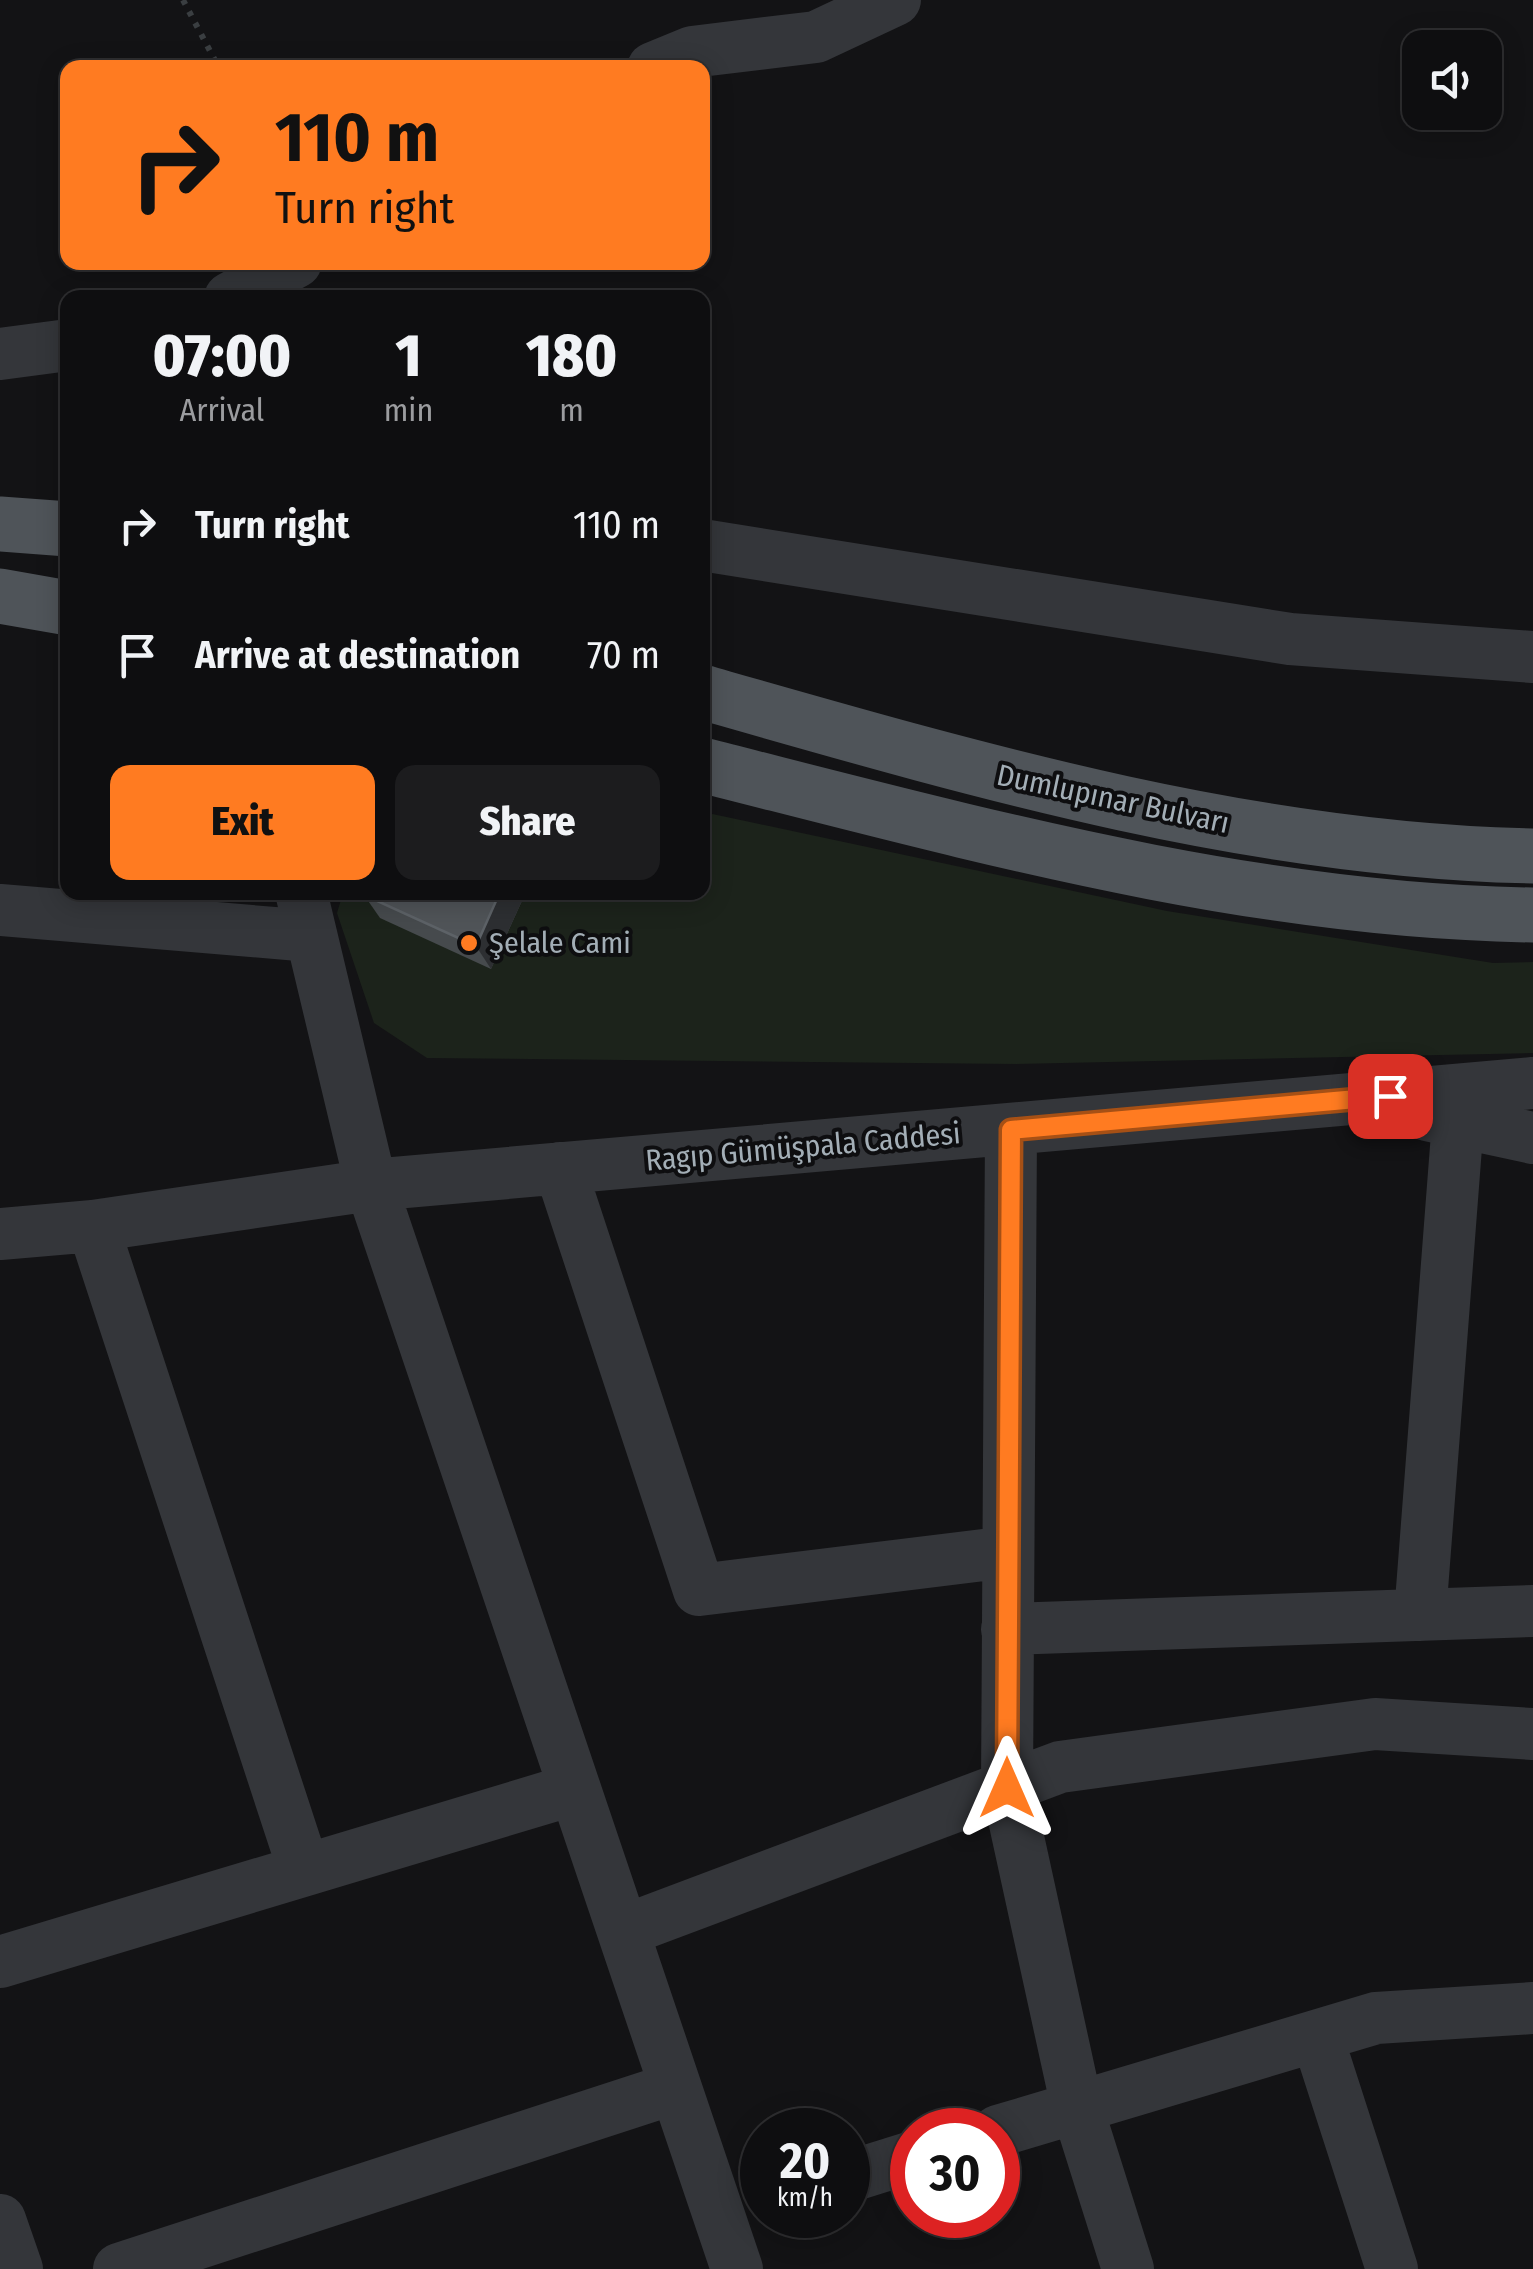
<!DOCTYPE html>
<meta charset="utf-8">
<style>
:root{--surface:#0e0e10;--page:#1c1c1e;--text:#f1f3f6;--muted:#9b9c9f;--line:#2e2e30;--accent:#ff7b21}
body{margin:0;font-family:"Fira Sans Condensed",sans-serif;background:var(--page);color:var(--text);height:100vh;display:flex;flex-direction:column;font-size:38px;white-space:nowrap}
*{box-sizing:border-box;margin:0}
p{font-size:32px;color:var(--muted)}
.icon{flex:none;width:55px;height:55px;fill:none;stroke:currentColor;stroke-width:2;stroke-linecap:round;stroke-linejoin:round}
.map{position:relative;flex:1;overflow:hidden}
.details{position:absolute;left:60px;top:290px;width:650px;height:610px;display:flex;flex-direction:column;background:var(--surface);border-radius:20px;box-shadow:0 5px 25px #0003,0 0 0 2px var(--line)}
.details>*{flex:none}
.banner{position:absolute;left:60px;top:60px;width:650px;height:210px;border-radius:20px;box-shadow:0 5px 25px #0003,0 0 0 2px var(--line);background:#ff7b21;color:#111;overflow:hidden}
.buttons{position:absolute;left:1402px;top:30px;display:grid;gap:20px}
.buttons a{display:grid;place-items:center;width:100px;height:100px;border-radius:20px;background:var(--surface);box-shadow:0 5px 25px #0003,0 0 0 2px var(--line);font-size:50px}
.speed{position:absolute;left:740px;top:2108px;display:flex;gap:20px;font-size:50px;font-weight:700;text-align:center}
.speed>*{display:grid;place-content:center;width:130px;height:130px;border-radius:50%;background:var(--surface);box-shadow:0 5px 25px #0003,0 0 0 2px var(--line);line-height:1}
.speed small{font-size:25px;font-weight:400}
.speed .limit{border:15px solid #d22;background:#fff;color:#111}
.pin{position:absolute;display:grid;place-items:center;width:85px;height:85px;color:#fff;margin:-42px;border-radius:20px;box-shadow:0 5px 15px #0006}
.me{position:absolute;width:110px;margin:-55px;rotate:0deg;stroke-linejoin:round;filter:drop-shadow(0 0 8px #0008)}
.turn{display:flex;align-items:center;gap:35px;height:210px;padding:0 50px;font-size:45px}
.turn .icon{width:130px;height:130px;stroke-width:2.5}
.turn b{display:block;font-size:70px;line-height:85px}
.eta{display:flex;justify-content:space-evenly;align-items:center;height:170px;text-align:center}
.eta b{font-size:60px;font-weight:800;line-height:70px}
.button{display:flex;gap:20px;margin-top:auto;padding:20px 50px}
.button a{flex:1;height:115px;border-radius:20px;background:var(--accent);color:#111;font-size:40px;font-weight:800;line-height:115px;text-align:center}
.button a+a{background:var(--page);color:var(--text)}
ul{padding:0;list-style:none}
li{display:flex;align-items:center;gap:30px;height:130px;padding:0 50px}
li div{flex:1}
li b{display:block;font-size:38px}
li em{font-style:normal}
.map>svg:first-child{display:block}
</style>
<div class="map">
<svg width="1533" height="2269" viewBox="0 0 1533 2269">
<rect width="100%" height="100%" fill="#131315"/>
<path fill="#1c231b" d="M703 812 1167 911 1493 963 1533 962V1053L1016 1064 427 1058 374 1023 337 913 343 893 702 892Z"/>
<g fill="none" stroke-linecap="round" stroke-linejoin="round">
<path stroke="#3a3e41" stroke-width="6" stroke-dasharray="5 8" stroke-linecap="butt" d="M183 0 219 68"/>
<path stroke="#34363a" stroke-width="52" d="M653 68 692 52 816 37 895 0
M230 298 296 262
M0 354 68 345
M702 545 1290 639 1533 657
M301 892 371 1185 737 2269
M0 910 311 936
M1427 1115 1533 1138
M1011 1130 1007 1787 1077 2107 1128 2269
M560 1168 699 1590 1008 1552
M93 1226 304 1870
M0 1234 93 1226 371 1185 1533 1083
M1420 1615 1458 1121
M1007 1629 1533 1611
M623 1931 1060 1767 1375 1724 1533 1734
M0 1962 575 1789
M1317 2036 1392 2269
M998 2131 1376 2018 1533 2008
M848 2177 912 2157
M0 2220 17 2269
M119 2269 675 2088"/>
<path stroke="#4f5459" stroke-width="55" d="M0 524 68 529
M0 596 68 608
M702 692C975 770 1248 850 1533 856
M702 765C975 834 1250 911 1533 915"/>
</g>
<path fill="#464a4d" d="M366 892H526L491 969 380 918 364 895Z"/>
<path fill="#2d2f32" d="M500 892H526L491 969 476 946Z"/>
<path fill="#505458" stroke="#5d6267" stroke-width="2.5" d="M366 892H500L476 946 364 895Z"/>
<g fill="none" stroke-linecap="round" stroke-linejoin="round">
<defs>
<path id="route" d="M1007 1788 1011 1130 1390 1096"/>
</defs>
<use href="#route" stroke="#a65015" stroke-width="25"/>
<use href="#route" stroke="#ff7b21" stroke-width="18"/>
</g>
<circle fill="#ff7b21" stroke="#0e0e10" stroke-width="4" cx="469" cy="943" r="10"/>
<g text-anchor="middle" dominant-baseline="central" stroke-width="8" stroke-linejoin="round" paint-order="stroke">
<g font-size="30" fill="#a3aeb6" stroke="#0e0e10">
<text transform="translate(1113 799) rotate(12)">Dumlupınar Bulvarı</text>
<text transform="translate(803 1147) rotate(-5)">Ragıp Gümüşpala Caddesi</text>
</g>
<g font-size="30" fill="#a3aeb6" stroke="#0e0e10" text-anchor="start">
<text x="489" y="943">Şelale Cami</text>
</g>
</g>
</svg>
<div class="buttons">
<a><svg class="icon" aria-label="sound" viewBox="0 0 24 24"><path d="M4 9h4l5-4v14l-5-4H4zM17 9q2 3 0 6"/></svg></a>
</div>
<div class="speed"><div>20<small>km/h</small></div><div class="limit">30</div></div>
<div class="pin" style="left:1390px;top:1096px;background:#d93025"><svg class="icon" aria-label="arrive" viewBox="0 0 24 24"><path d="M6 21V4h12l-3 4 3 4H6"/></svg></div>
<svg class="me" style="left:1007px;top:1788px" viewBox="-20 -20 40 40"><path d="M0-17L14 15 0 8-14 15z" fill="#ff7b21" stroke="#fff" stroke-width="4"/></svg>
<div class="banner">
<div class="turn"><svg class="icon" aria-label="right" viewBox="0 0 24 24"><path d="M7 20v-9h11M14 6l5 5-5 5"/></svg><div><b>110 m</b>Turn right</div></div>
</div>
<section class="details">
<div class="eta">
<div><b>07:00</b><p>Arrival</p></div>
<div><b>1</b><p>min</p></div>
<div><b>180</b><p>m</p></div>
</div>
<ul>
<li><svg class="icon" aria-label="right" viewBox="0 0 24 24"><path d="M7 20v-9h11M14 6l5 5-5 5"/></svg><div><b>Turn right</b></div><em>110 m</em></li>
<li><svg class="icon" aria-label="arrive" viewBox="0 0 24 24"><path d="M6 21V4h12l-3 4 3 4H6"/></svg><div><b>Arrive at destination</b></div><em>70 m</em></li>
</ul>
<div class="button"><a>Exit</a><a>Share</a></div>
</section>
</div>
